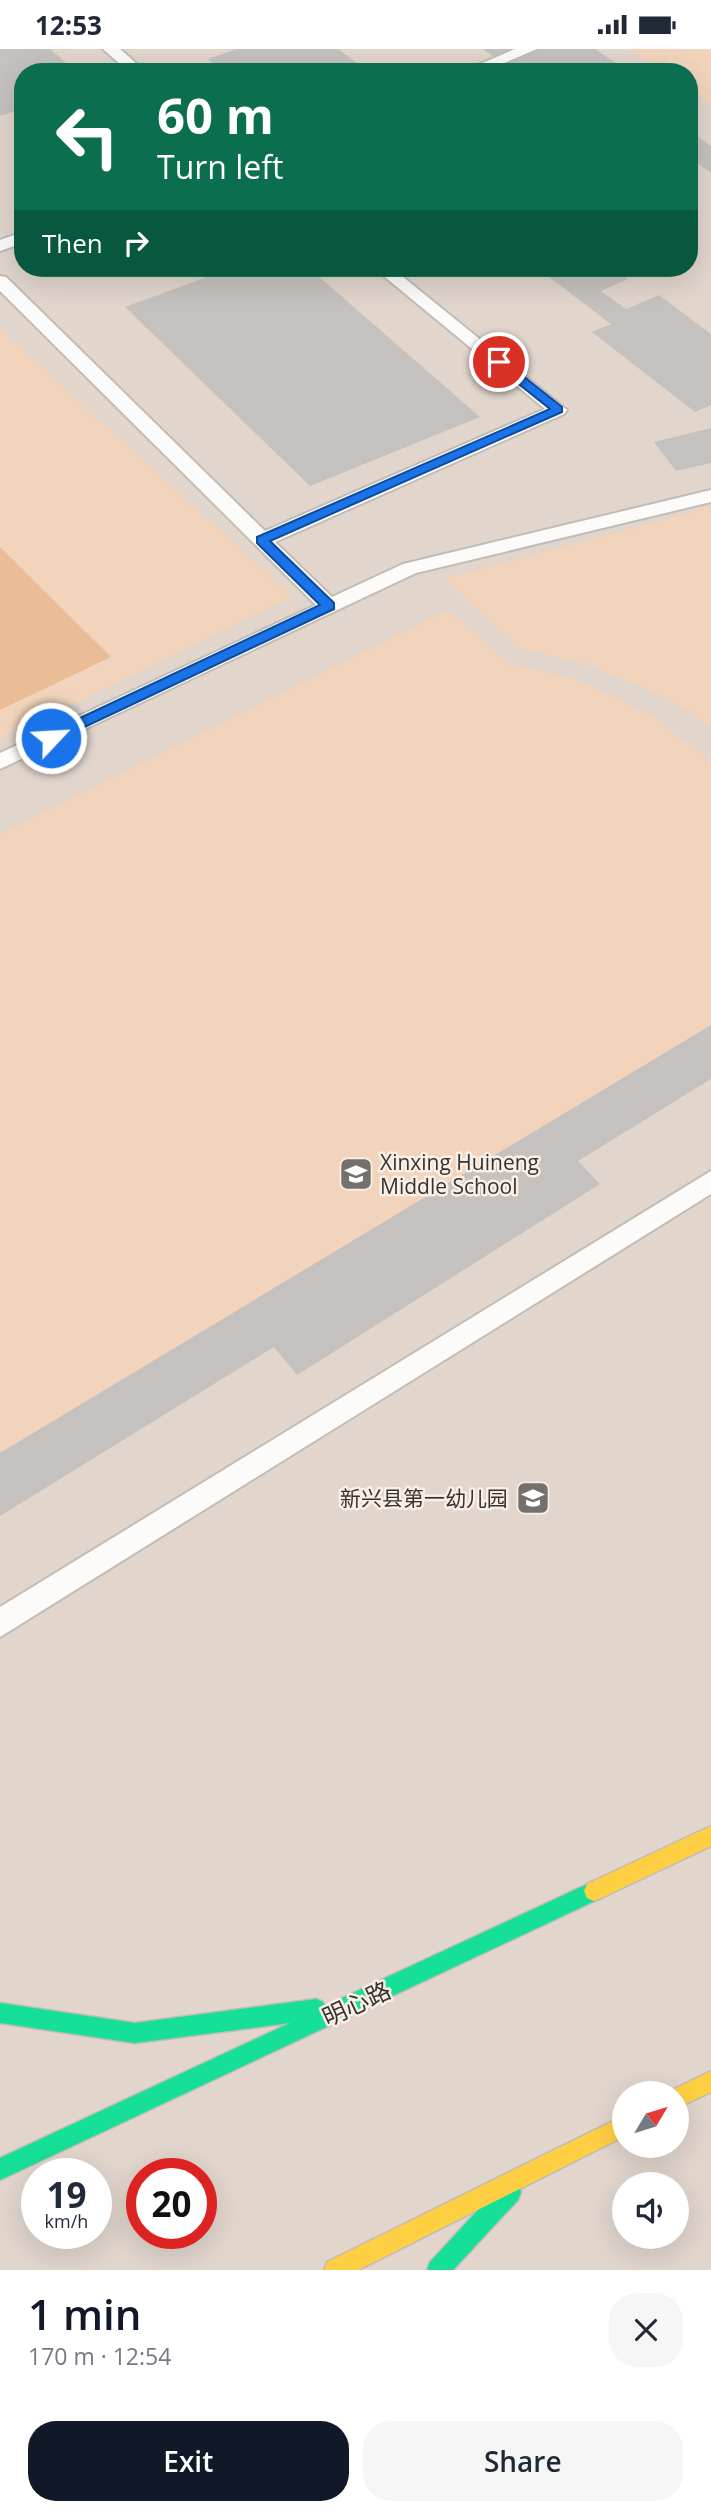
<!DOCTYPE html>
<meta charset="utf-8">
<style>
:root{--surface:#fff;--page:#f6f6f7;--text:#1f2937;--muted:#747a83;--accent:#111827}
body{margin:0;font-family:"Open Sans","Noto Sans SC",sans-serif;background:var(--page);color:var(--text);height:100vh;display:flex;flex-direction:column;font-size:26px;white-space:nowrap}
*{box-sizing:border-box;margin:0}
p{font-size:23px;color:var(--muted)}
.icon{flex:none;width:38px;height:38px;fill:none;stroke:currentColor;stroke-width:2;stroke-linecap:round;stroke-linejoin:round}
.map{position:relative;height:2221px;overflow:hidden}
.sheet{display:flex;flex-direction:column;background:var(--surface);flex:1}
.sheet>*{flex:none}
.top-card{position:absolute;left:14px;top:14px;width:684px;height:214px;border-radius:28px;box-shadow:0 7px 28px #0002;background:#0b6e4f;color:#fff;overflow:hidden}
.needle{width:46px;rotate:52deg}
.tools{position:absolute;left:612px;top:2032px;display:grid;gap:14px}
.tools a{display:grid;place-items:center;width:77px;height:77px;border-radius:50%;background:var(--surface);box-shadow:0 7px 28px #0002;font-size:35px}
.speed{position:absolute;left:21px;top:2109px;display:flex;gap:14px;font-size:35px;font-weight:700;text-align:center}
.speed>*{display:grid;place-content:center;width:91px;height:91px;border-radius:50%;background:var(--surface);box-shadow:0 7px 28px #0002;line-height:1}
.speed small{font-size:18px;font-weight:400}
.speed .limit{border:10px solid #d22;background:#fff;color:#111}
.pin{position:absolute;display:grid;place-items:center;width:60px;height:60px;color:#fff;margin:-30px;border:4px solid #fff;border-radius:50%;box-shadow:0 2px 7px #0007}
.me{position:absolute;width:77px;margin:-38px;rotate:65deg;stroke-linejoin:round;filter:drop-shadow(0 0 5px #0008)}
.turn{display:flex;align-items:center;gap:24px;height:147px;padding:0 28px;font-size:32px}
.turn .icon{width:91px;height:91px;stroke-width:2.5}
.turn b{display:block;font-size:49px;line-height:60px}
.then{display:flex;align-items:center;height:66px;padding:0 28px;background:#0003;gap:14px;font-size:26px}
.round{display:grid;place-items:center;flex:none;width:74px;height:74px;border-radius:28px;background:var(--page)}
.head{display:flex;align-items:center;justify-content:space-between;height:119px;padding:0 28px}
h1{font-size:42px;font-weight:600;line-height:52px;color:var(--accent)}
.button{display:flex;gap:14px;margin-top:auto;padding:14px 28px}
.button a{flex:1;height:80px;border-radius:28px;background:var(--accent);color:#fff;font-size:28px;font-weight:600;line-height:80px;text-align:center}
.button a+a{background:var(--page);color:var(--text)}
.status{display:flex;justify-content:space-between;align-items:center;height:49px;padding:0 35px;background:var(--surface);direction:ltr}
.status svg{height:19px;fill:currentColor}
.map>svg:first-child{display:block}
</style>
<div class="status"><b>12:53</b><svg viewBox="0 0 49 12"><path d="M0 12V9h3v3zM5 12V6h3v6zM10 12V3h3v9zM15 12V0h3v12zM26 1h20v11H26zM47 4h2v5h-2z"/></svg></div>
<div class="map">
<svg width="711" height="2221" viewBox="0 0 711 2221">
<rect width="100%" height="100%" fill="#e8e3de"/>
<path fill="#e1d5cc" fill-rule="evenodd" d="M0 0H711V2221H0ZM23 23H690V219H23ZM625 2044H677V2096H625ZM37 2124H96V2184H37ZM142 2124H201V2184H142ZM625 2135H677V2188H625Z"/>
<path fill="#f1d4bb" d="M627 0H711V55L690 41V23H662Z
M0 280 293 548 0 690Z
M711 458V677L668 649 585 615 520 599 444 530Z
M448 560 509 615 573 629 651 666 711 712V1014L0 1455V785Z"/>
<path fill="#ebbd97" d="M0 498 111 608 0 661Z"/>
<path fill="#c5c1be" d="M0 0H50L76 23H23V60L0 67Z
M237 0H338L369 23H224L208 10Z
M483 0H595L629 23H515Z
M690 82 711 97V124L690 109Z
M232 219H309L480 368 310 437 125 258Z
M537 219H612L628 230 601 242 626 260 659 246 711 285V356L695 363 592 283 611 275Z
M711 379V414L676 422 654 393Z
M711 976V1030L578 1112 600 1135 297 1326 274 1298 0 1467V1404Z"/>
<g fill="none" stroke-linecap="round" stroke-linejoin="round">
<defs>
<path id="lane" d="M103 0H120L146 23H129Z
M515 0H537L483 23H461Z
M23 183V194L0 202V191Z
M374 219H392L567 361 564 365 275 493 332 548 403 515 711 441V453L416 524 0 720V704L316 556 0 242V227L6 228 265 482 545 360Z
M711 1122V1145L0 1588V1558Z"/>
<path id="fast" d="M594 1832 601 1835 604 1842 601 1849 0 2131V2109L290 1974 135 1994 0 1974V1954L135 1974 316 1950 323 1953 325 1957Z
M510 2132 518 2135 521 2143 518 2151 453 2221H427L430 2213 502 2135Z"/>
<path id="slow" d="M711 1777V1797L601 1849 594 1852 587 1849 584 1842 587 1835Z
M711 2022V2043L677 2059V2044H669L670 2042Z
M625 2066V2087L358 2221H324L327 2213Z"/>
</defs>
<use href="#lane" stroke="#c0bcb8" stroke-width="4"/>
<use href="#fast" stroke="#c0bcb8" stroke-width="3"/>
<use href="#slow" stroke="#c0bcb8" stroke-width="3"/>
<use href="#lane" fill="#fcfbfa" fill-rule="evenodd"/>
<use href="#fast" fill="#16e098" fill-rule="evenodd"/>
<use href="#slow" fill="#ffcf43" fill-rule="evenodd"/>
</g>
<path fill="#1a73e8" stroke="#114b97" stroke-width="2" d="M495 311H503L562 358V363L270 492 334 554V560L55 692H46V685L320 556 257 494V488L550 360 495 316Z"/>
<defs>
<symbol id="school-square" viewBox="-11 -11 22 22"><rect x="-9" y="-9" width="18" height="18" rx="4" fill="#74706c" stroke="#faefe7"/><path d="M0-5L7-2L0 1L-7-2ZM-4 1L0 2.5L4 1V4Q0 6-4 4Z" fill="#fff"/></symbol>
</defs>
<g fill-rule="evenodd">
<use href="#school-square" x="337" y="1106" width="38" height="38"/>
<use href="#school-square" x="514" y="1430" width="38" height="38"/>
</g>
<g text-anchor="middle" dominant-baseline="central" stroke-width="5" stroke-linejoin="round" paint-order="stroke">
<g font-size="21" fill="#36322f" stroke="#faefe7" text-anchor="start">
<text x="380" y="1113">Xinxing Huineng<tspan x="380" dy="24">Middle School</tspan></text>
<text x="508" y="1449" text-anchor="end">新兴县第一幼儿园</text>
</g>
<g font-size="24" fill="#36322f" stroke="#faefe7">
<text transform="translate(356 1954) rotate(-25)">明心路</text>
</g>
</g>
</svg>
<div class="tools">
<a><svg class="needle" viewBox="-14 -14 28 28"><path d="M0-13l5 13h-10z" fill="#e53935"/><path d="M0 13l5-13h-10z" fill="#747a83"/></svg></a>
<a><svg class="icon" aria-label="sound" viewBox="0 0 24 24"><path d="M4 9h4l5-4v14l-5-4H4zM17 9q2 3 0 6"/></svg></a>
</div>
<div class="speed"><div>19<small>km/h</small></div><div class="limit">20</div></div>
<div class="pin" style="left:499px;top:313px;background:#d93025"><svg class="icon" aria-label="arrive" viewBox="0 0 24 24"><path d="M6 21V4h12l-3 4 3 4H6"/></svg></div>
<svg class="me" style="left:51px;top:689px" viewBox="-20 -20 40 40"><circle r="17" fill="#1a73e8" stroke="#fff" stroke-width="3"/><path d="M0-11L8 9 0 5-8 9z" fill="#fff"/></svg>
<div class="top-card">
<div class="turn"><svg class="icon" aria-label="left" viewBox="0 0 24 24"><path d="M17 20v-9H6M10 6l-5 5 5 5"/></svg><div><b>60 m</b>Turn left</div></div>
<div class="then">Then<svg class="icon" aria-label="right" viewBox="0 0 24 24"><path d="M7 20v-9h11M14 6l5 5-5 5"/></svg></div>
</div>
</div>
<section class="sheet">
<div class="head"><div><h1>1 min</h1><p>170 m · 12:54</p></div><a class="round"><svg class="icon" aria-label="close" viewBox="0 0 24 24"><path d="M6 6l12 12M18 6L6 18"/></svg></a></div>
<div class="button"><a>Exit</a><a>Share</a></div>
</section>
